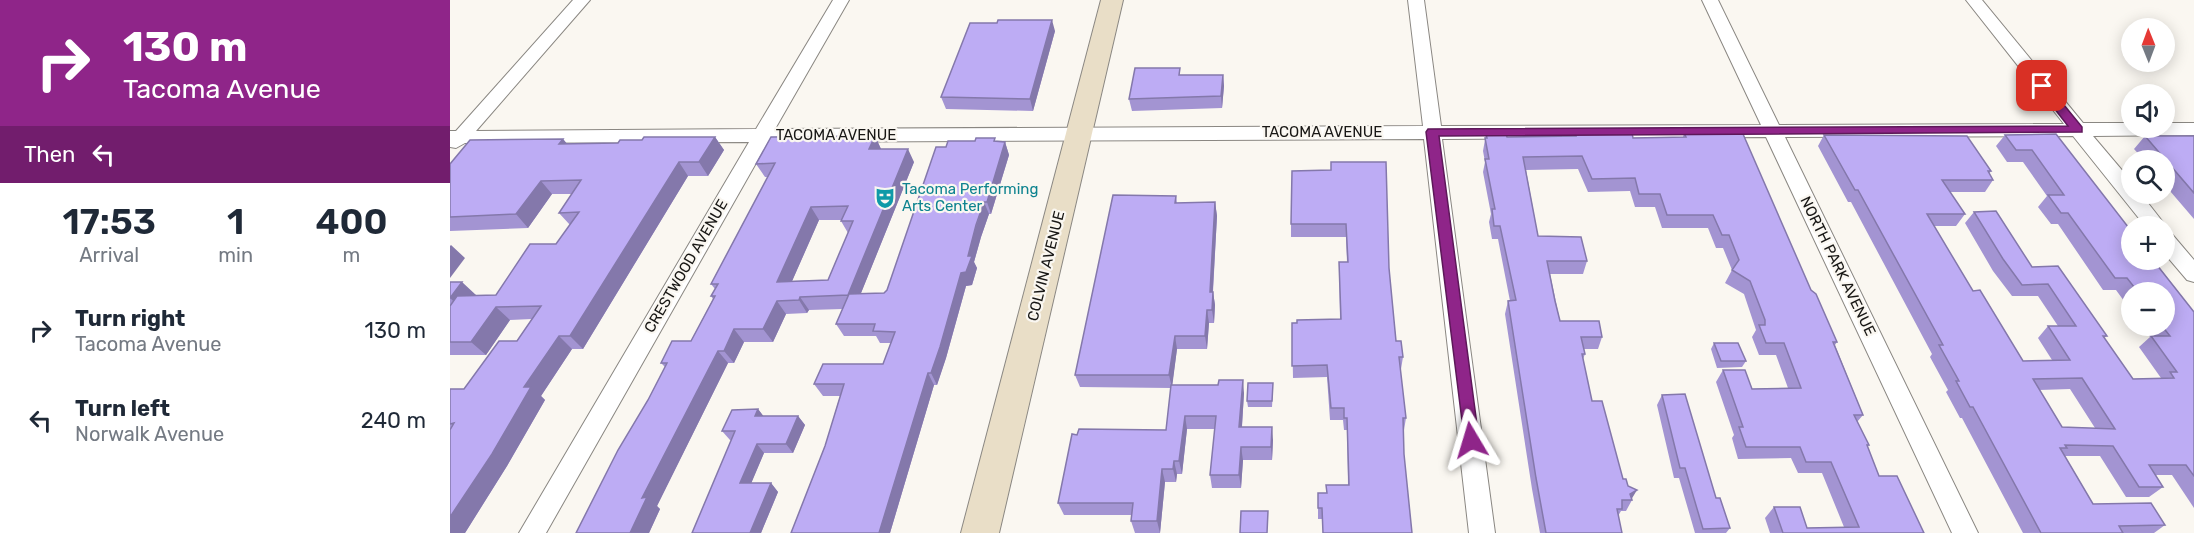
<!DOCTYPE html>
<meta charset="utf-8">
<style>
:root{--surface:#fff;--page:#f6f6f7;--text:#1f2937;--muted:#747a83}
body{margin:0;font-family:Rubik,sans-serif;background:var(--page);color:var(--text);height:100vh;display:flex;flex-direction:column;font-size:22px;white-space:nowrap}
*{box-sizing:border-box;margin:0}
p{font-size:20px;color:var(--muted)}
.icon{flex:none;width:33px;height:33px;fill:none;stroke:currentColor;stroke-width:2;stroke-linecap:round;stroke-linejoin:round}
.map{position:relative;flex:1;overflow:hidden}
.side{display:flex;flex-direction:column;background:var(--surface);width:450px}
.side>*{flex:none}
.guide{background:#8f2589;color:#fff;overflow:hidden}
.needle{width:39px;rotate:359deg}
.controls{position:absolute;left:1671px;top:18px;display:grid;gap:12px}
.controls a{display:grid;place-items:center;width:54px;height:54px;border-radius:50%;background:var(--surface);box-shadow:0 3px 15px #0003;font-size:30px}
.pin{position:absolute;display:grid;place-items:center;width:51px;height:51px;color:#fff;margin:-26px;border-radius:12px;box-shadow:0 3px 9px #0006}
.me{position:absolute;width:66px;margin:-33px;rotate:353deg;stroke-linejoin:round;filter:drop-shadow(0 0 4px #0008)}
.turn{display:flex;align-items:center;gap:21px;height:126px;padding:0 24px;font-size:27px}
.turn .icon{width:78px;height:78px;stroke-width:2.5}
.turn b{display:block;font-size:42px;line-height:51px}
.then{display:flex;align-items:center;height:57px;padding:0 24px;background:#0003;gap:12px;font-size:22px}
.eta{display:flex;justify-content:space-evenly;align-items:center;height:102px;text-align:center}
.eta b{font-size:36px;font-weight:600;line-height:42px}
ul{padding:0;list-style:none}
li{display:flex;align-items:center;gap:18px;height:90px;padding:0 24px}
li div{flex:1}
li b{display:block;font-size:22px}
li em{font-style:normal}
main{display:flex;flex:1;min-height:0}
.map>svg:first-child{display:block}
</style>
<main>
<section class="side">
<div class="guide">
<div class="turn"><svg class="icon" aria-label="right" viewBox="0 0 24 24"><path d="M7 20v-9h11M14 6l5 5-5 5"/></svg><div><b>130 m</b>Tacoma Avenue</div></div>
<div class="then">Then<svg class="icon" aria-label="left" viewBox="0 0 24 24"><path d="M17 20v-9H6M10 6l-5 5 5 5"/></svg></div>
</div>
<div class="eta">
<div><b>17:53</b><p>Arrival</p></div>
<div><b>1</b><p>min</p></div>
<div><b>400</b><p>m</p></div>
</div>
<ul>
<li><svg class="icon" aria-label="right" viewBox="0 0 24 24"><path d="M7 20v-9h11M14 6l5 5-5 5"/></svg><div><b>Turn right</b><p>Tacoma Avenue</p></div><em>130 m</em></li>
<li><svg class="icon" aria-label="left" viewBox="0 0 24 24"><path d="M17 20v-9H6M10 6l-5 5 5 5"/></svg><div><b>Turn left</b><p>Norwalk Avenue</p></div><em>240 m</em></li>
</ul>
</section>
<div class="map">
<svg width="1744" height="533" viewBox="0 0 1744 533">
<rect width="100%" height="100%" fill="#faf7f1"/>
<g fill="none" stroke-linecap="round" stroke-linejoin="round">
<defs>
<path id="street" d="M123 0H140L26 131 306 129 383 0H399L325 129 973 126 958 0H974L991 126 1311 125 1252 0H1268L1329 125 1614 124 1516 0H1532L1633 123H1682V128H1714V123H1744V135L1643 136 1682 182V194H1691L1716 226 1714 229V226H1695L1623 136 1335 137 1528 533H1502L1316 137 992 139 1045 533H1019L974 139 318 142 96 533H69L299 142 15 143 6 148 0 147V131H6Z
M1714 231 1721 233 1744 260V282L1737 280 1714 253Z"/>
<path id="secondary" d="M651 0H673L549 533H511Z"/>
</defs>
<use href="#street" stroke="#8a8782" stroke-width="2"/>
<use href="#secondary" stroke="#8a8782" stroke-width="2"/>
<use href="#street" fill="#fff" fill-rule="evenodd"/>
<use href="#secondary" fill="#e9dec7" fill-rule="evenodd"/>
</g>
<path fill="#a394d2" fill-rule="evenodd" d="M547 23 605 31 583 111 496 109 491 97Z
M731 75H773L774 86 772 108 682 111 679 99Z
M1125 133 1183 138 1233 137 1234 133 1361 290 1387 342 1385 345 1413 415 1407 422 1419 445 1417 447 1429 476 1474 533H1320L1315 518 1324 507 1357 528 1394 527 1372 473H1348L1341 458 1288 459 1282 438 1284 435 1266 382 1273 370 1302 389 1338 388 1326 355H1309L1302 337 1306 330 1294 294 1275 283 1282 270 1273 248H1266L1258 228H1212L1205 207H1185L1180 191 1138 192 1128 169 1076 170 1088 236 1137 261 1133 274H1100L1110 321 1152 337 1148 349H1134L1135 354 1133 359 1142 401 1182 500 1176 511H1171L1168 516 1172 533H1090L1082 489 1055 314 1058 301H1060L1048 239H1042L1039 222 1041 214 1033 172 1035 162 1033 151 1036 134 1057 137 1124 136Z
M1606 134 1744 312V508L1722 475H1706L1713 487 1699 497H1676L1650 456H1615L1643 504 1715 525 1704 533H1573L1512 418H1510L1496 392 1498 390 1480 357 1482 354 1401 202H1398L1368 146 1374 135 1541 171 1539 174 1543 180 1535 192H1500L1515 214 1506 226H1483L1523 291 1573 361 1602 360 1588 338 1598 326H1608L1588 296H1562L1543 271 1515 223 1524 212 1582 267 1657 336 1654 338 1683 379 1711 378 1689 347 1700 337 1692 326H1714V292H1682V312L1666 290H1653L1608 224H1601L1588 207 1597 196 1573 162H1557L1546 146 1555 135ZM1620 389 1645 428 1612 427 1589 390Z
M425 136 431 149 464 162 411 293H434L437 290 496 147 546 141 555 142 559 155 541 214H539L531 237 524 262 527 268 522 285 516 286 496 358 487 385H484L440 533H341L375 446 390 396H373L364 384 433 364 441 343H430L426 336H394L386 324 393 309 359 310 357 313 336 314 323 342H294L284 363H278L207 506 210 509 199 533H126L198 400 215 367 211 363 241 341 263 299 261 296 265 289 261 284 318 177H315L306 164ZM369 220H392L391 221 398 233 378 280 342 281Z
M1695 136H1744V219L1714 184V160H1694L1684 149Z
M265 137 274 150 258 176H238L133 349H122L91 396 95 400 57 466 15 533H0V389H14L67 341 82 319 60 320 36 355H0V282L26 295H46L106 244 120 225 109 213 122 194H102L78 228 0 231V164L113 139 117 144 168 143 192 140Z
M880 170 939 268 946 341 953 357 951 369H950L956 418 954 430H953L872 519H868V493H876L898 485 897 430H894L893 420H880L877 377 843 378 842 323 890 319 889 262H897L896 237H841V224Z
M726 196 727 203 765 202 767 216 763 292 765 305 764 323H759L757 349H727L722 385 794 393 792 427 823 440 822 460H793L791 488H762L760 475 765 429H737L732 474H727L726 482H715L710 533H685L681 521 682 515H614L608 503 627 435 716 430 721 388 630 387 625 375Z
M1264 343 1296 361 1292 367 1267 368 1261 349Z
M823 389 822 407H798L797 401Z
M1212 395 1280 528 1276 533H1245L1229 478H1224L1207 405Z
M308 409 313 416H348L355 425 343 453H314L301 483H321L328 492 311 533 281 440H280L272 431Z"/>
<path fill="#8478ab" d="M602 20 605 31 583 111 580 99Z
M773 75 774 86 772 108 771 96Z
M425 136 431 149H419Z
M265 137 274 150 258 176 249 162Z
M113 139 124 152 109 144Z
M555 142 559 155 541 214 537 202Z
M458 149 464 162 405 308 398 295Z
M229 162 238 176 133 349 120 336Z
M91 181 102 194 78 228 66 214Z
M534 202 539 214 531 237 524 262 527 268 522 285 516 286 496 358 487 385 481 373 511 273Z
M765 202 767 216 762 305 760 292Z
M361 207 369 220 336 295 327 282Z
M1 245 15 258 0 278V246Z
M12 282 26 295 14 311 0 298Z
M763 292 765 305 764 323 762 310Z
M350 297 359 310 357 313 349 300Z
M327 301 336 314 323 342 313 329Z
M46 307 60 320 36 355 21 342Z
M757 310 759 323 757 349 755 336Z
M284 329 294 342 284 363 274 351Z
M109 336 122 349 91 396 95 400 57 466 15 533H0V517L74 387Z
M725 336 727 349 722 388 719 375Z
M268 351 278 363 207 506 210 509 199 533H180L192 498Z
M478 373 484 385 440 533H429Z
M793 380 794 393 791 440 789 427Z
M308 409 315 418 305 416Z
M348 416 355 425 343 453 336 444Z
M735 416 737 429 732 474 729 461Z
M822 427 823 440 822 460 821 447Z
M307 444 314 453 298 491 290 483Z
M791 447 793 460 791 488 789 475Z
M724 461 727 474 726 482 723 469Z
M712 469 715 482 710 533 707 521Z
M321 483 328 492 311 533H300Z
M1187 490 1181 500 1180 494Z"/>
<path fill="#bdacf4" stroke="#8478ab" stroke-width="1.5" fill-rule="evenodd" d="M548 20H602L580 99 491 97 520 23H547Z
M685 68H730L729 75H773L771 96 679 99Z
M1150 132 1182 133 1183 138 1236 137 1234 133 1293 134 1361 290 1366 294 1387 342H1383L1413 415H1404L1419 445H1417L1429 476H1447L1474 533H1333L1324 507H1350L1357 528 1409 527 1381 462H1356L1350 447H1296L1289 427H1293L1273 370H1295L1302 389 1351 388 1334 343H1316L1309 325H1315V320L1300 281 1282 270 1289 260 1279 235H1272L1263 215H1217L1210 194H1189L1185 178 1142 179 1132 156 1073 157 1088 236 1131 237 1137 261H1097L1105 301 1110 321H1149L1152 337H1131L1135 354H1132L1142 401H1152L1173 479H1176L1178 486 1187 490 1180 494 1182 500H1172V509H1167L1172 533H1096L1086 478 1058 301 1066 300 1050 226H1044L1042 209H1045L1035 159H1039L1035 138H1037L1036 134 1056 133 1057 137 1126 136 1125 133Z
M1606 134 1682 232V260H1703L1744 312V476L1736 465H1699L1713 487H1689L1663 446 1615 445 1617 448H1610L1643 504 1701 503 1715 525 1669 526 1673 533H1591L1523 407H1520L1506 381H1509L1489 345H1493L1408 190H1405L1374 135 1517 136 1541 171H1538L1543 180H1492L1515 214H1477L1523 291 1530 290 1573 361 1620 360 1598 326H1626L1598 284 1572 285 1553 259 1524 212 1546 211 1582 267 1608 266 1657 336H1653L1683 379 1724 378 1720 372H1727L1701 336H1720L1712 326H1714V292H1688L1677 278H1665L1618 213H1611L1598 195H1614L1582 150H1566L1555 135ZM1632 378 1665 429 1612 427 1583 379Z
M425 136 419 149H458L398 295 350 297 349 300 327 301 313 329H284L274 351H268L192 498 197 497 180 533H126L168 450 198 400 217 363H211L222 341H241L265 296H261L268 284H261L325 163 306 164 321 137ZM398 206 391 221H403L378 280 327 282 361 207Z
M1695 136H1744V193Z
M194 137H265L249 162H229L120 336H109L74 387H81L42 454 0 517V430L4 423 0 424V389H14L49 341H67L91 306 46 307 21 342H0V306L7 296 46 295 80 244H106L129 212 109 213 131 180 91 181 66 214 0 217V164L20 140 113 139 109 144 168 143 170 140H192Z
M526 138H545L544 141 555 142 537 202H534L526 225 518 256H522L516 272 511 273 490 347 481 373H478L429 533H341L375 446 394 384H364L373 364H433L445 332 423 331 425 324H386L399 294 434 293 437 290 486 147H496L498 141H525Z
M881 162H936L939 268 946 341H951L953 357H949L956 418H953L954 454 962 533H873L872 508H868V493H877L876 485H899L897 418H894V408H881L877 365 842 366V323H847V320L891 319 889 262H898L896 224H841L842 171 881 170Z
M663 195 726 196 725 203 765 202 760 292H763L762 310H757L755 336H725L719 375H625Z
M0 282H12L0 298Z
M1264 343H1288L1296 361H1271Z
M769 380H793L789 427H822L821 447H791L789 475H760L766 416H735L729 461H724L723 469H712L707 521H681L683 503H608L622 434 627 435 629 429 716 430 721 385H768Z
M798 383H823L822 401H797Z
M1235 394 1266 498H1270L1280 528 1253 529 1235 468H1230L1212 395Z
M308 409 305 416H348L336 444H307L290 483H321L300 533H242L285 431H272L282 410Z
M791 511H818L817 533H790Z"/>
<path fill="#8f2589" stroke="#5d1859" stroke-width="1.5" d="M1592 82 1596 83 1632 127V132L989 136 1029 440 1026 445 1021 447 1015 445 976 132 978 129 1618 126 1587 86Z"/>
<defs>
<symbol id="theatre-bare" viewBox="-9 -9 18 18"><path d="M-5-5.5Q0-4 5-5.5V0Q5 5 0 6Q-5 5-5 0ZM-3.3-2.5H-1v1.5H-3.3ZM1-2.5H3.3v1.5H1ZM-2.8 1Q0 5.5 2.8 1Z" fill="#0f9aa8" stroke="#faf7f1" stroke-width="2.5" paint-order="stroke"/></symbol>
</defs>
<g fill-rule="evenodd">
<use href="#theatre-bare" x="420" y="183" width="30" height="30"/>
</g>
<g text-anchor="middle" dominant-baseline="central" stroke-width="4.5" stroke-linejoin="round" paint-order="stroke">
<g font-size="15" fill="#181715" stroke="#faf7f1">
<text x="872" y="132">TACOMA AVENUE</text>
<text x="386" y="135">TACOMA AVENUE</text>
<text transform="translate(236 266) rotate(-60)">CRESTWOOD AVENUE</text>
<text transform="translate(596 266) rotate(-76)">COLVIN AVENUE</text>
<text transform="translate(1388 266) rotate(64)">NORTH PARK AVENUE</text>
</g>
<g font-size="15" fill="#0d838f" stroke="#faf7f1" text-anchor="start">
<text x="452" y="189">Tacoma Performing<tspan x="452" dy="17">Arts Center</tspan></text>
</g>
</g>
</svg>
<div class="controls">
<a><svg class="needle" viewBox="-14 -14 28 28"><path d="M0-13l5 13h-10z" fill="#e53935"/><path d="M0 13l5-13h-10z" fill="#747a83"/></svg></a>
<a><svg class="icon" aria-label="sound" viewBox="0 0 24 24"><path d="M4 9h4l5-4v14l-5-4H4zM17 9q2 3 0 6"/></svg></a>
<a><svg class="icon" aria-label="search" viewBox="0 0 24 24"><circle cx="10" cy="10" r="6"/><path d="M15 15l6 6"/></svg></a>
<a>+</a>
<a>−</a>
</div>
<div class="pin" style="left:1592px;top:86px;background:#d93025"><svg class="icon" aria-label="arrive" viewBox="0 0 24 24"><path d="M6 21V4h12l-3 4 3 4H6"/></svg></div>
<svg class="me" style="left:1021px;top:440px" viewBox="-20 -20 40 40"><path d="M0-17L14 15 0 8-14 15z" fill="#8f2589" stroke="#fff" stroke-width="4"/></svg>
</div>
</main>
